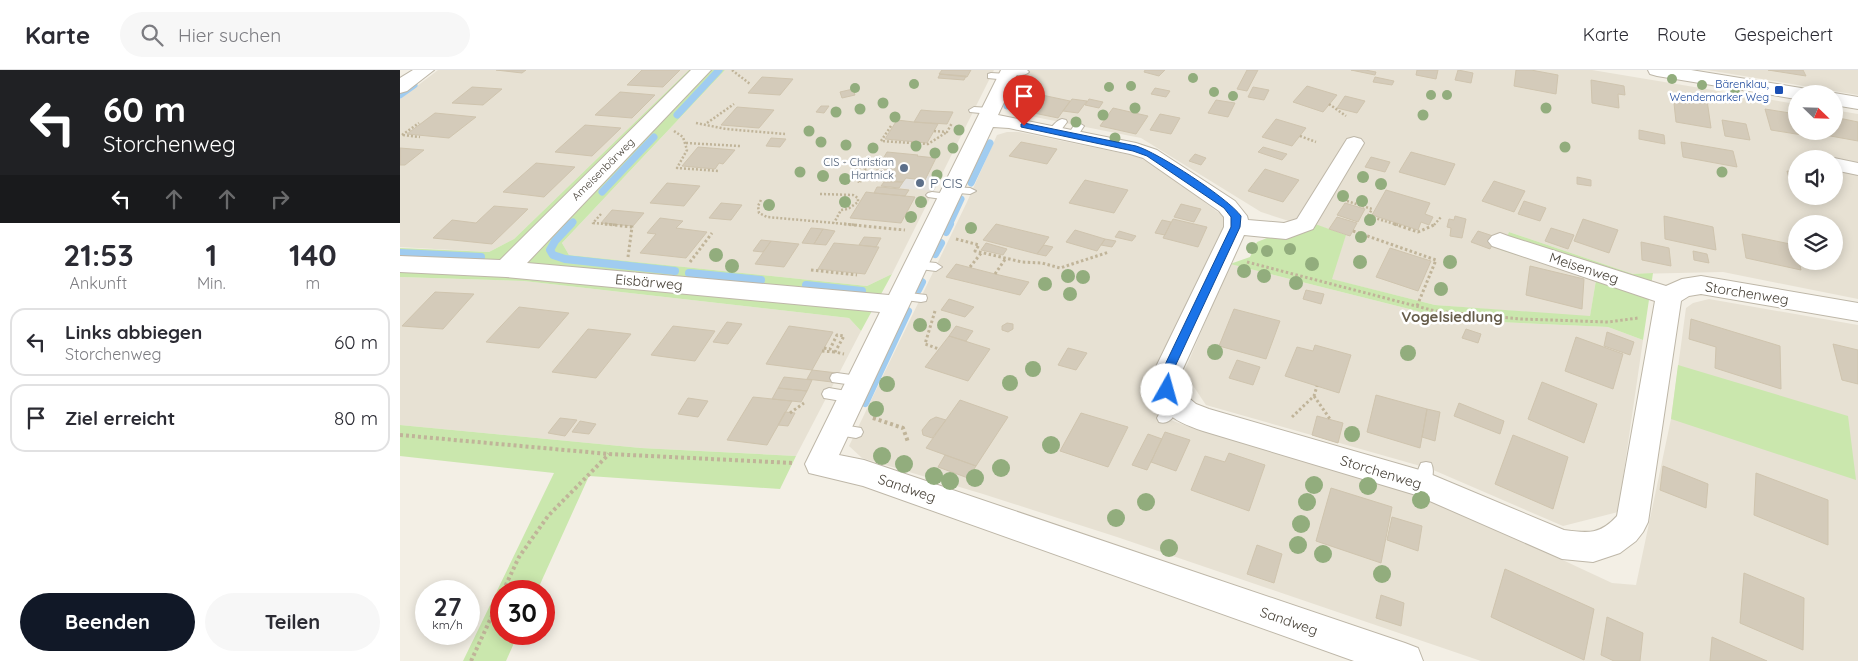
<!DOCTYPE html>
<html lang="de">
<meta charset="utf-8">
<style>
:root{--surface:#fff;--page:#f7f7f7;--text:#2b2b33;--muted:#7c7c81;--line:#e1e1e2;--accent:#111827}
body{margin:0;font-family:Quicksand,sans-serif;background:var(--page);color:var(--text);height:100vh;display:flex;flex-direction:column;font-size:19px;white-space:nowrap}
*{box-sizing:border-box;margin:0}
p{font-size:16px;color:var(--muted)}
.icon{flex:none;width:28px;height:28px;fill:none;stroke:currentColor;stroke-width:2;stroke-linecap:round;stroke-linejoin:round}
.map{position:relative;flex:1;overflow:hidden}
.side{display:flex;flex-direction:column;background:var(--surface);width:400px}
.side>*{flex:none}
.top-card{background:#202124;color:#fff;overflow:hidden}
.needle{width:32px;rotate:113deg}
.tools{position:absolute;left:1388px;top:15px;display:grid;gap:10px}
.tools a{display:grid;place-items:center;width:55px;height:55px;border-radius:50%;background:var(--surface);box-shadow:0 2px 12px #0003;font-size:25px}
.speed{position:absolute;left:15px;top:510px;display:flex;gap:10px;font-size:25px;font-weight:700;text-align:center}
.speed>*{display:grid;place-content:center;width:65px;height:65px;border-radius:50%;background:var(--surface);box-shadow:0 2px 12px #0003;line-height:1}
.speed small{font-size:12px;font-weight:400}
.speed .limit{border:8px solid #d22;background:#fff;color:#111}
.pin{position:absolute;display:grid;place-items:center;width:42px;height:42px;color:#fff;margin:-51px -21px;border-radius:50% 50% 50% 0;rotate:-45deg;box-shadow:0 0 5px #0007}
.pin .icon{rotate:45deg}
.me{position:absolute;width:55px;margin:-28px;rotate:7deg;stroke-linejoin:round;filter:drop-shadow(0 0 4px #0008)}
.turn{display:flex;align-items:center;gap:18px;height:105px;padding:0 20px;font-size:22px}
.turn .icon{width:65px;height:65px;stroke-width:2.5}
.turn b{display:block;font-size:35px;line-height:42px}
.lanes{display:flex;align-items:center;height:48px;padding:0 20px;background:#0003;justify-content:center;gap:25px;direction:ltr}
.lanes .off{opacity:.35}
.eta{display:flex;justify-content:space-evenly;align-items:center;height:85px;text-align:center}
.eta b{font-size:30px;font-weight:700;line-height:35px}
.button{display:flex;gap:10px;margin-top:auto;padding:10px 20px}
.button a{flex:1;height:58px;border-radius:30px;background:var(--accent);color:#fff;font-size:20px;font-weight:700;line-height:58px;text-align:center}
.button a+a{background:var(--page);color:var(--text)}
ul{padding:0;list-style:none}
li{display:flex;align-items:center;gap:15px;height:68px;margin:0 10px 8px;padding:0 10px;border:2px solid var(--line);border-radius:15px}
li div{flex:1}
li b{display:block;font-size:19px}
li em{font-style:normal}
header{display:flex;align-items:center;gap:30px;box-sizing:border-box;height:70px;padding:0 25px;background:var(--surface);border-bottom:1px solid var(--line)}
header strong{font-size:24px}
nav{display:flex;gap:28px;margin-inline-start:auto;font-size:18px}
.search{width:350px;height:45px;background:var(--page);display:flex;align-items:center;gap:12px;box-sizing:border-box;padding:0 18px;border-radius:28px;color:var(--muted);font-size:19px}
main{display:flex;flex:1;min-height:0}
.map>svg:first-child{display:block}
</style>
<header>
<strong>Karte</strong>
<div class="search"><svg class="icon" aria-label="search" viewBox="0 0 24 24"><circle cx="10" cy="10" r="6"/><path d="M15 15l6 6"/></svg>Hier suchen</div>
<nav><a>Karte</a><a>Route</a><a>Gespeichert</a></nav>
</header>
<main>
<section class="side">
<div class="top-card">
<div class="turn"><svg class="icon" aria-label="left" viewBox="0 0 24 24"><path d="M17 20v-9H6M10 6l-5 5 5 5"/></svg><div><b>60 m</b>Storchenweg</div></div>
<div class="lanes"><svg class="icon" aria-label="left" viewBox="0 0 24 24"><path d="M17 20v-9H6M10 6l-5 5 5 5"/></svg><svg class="icon off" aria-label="ahead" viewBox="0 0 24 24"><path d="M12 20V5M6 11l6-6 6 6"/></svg><svg class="icon off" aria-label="ahead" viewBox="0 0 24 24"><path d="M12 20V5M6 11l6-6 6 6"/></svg><svg class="icon off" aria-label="right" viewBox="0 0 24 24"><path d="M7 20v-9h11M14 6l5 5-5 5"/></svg></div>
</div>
<div class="eta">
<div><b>21:53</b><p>Ankunft</p></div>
<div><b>1</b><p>Min.</p></div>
<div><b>140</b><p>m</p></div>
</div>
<ul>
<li><svg class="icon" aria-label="left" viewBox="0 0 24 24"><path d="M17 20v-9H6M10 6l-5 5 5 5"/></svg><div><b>Links abbiegen</b><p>Storchenweg</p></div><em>60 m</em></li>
<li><svg class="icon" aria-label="arrive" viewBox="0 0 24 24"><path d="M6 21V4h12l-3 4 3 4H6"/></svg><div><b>Ziel erreicht</b></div><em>80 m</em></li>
</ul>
<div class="button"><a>Beenden</a><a>Teilen</a></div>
</section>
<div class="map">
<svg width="1458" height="591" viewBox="0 0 1458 591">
<rect width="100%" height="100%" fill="#f3efe5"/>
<path fill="#e7e1d3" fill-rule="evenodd" d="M38 0H289L114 169 89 182 0 177V29Z
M325 0H594L492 204 467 216 169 185 162 173Z
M627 0H1192L1396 34V61H1434V40L1458 44V229L1323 202 1233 204 1109 162 1102 180 1196 210 1190 247 1035 235 931 209 946 164 915 155 892 152 861 142 741 68 610 42ZM1396 89H1434V126H1396ZM1396 154H1434V191H1396Z
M1307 0H1458V25Z
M607 62H619L735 86 753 94 827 149 751 310 747 327 751 338 757 345 795 359 1027 427 1212 513 1236 515 1271 349 1286 238 1293 233 1309 229 1458 255V591H1081L717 467 583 424 462 388 449 376 567 132 597 65Z
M830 194 1053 250 1208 257 1243 270 1218 442 1163 456 1031 399 806 335 784 302Z
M0 207 124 211 449 248 461 261 396 386 241 378 0 355Z"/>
<path fill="#cae7ad" d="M289 0H325L162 173 169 185 467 216 492 204 461 261 449 248 124 211 0 207V178L89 182 114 169Z
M915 154 946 165 932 209 1035 235 1190 246 1196 210 1101 180 1109 162 1233 204 1253 203 1243 270 1208 257 1053 250 830 194 850 187 857 172 872 166 889 167 903 163Z
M1278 295 1448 346 1456 410 1271 349Z
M0 355 241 378 396 386 380 419 189 406 137 521H101V564H118L106 591H63L154 403 0 386Z"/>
<path fill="#e3e1dd" d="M527 106 541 107 534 121 500 118 505 108 524 110Z"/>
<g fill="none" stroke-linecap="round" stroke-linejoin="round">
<path stroke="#a0ccf0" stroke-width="7" d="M0 25 14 15
M607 36 617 10
M277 45 319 0
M571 113 590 73
M202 122 254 67
M170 155 173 152
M549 155 561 129"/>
<path stroke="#a0ccf0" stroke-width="8" d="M171 154 155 171 150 180 153 185 165 189 275 201
M546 162 550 154
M0 183 81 187
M535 184 541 173
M289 203 361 210
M406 215 462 221
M518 220 522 212
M465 333 508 241"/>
</g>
<path fill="#d4cbba" stroke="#cfc4ae" d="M96 0H126L122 3Z
M242 0H280L263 17 227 15Z
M542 0H571L567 7 539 4Z
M745 0H765L759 6 744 2Z
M847 0H858L847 21 837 19Z
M951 0H965L976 2 975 5Z
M1017 0H1038L1036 9 1016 5Z
M1058 0 1073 3 1071 13 1055 10Z
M1116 0H1131L1158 5 1156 24 1114 16Z
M1368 0H1403L1406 6Z
M540 4 566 6 564 10 538 8Z
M362 7 393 9 380 25 348 23Z
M975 7 994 11 992 15 973 12Z
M1191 10 1224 16 1225 25 1218 24 1219 38 1192 33Z
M907 16 937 25 923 42 893 32Z
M72 17 102 19 83 35 52 33Z
M853 17 869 20 864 30 848 27Z
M755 18 770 21 766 27 751 24Z
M453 19 455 25 442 28 440 22Z
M220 22 255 25 232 48 195 45Z
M1273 24 1307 30 1311 58 1276 52Z
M642 25 670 31 658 48 629 42Z
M945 26 965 31 957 43 937 38Z
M672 29 687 31 678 43 663 41Z
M689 29 703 32 699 38 685 35Z
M816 30 835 33 828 47 808 43Z
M421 36H429L424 43 416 42Z
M337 37 374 40 359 58 321 55Z
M713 38 748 46 736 64 700 56Z
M1365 39 1396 44V61H1413L1415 67 1371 60Z
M521 40 532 41 553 42 547 54 514 52Z
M35 43 76 47 49 68 7 64Z
M760 44 780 48 771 64 750 60Z
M1434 47 1458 52V71L1425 65 1424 61H1434V57H1436Z
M876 49 906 58 892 76 862 67Z
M497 50 514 52 538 54 527 73 485 69Z
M1322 50 1346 54 1350 70 1325 66Z
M185 55 221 58 192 86 155 82Z
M1239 60 1264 65 1265 74 1239 69Z
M371 68 386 69 380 77 366 76Z
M621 72 657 79 647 94 609 86Z
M1281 72 1333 81 1337 97 1283 87Z
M298 77 335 80 323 94 319 93 315 99 282 96Z
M863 77 887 84 882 90 858 82Z
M0 78 24 80 5 95H0Z
M487 82 518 85 517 86 536 88 525 110 506 108 503 112 471 109Z
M1011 82 1055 94 1045 115 999 102Z
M795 84 806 88 801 95 789 91Z
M971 87 990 92 985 102 965 97Z
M136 93 175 97 144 127 103 122Z
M865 99 899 110 883 132 848 121Z
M1387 101 1396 103V122H1393Z
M1177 107 1191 110V116L1177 114Z
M685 110 728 120 714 143 669 133Z
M1094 111 1125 121 1114 142 1082 131Z
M484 112H503L499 118 481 116Z
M267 113 300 116 284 136 250 133Z
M477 117H481L509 120 505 126 474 123Z
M986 120 1030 133 1025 144 1033 147 1029 155 1021 152 1018 160 972 145Z
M466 122 474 123 515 127 501 153 450 148Z
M1124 131 1146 138 1140 151 1118 144Z
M321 133 342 135 331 150 309 148Z
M945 133 965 139 958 152 937 145Z
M781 134 801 139 794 152 774 147Z
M94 136 128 139 92 174 33 168 52 150 76 153Z
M212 140 244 143 233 156 201 153Z
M1055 146 1066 149 1062 168 1050 166 1051 158 1047 157 1049 149 1054 150Z
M1264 146 1313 157 1316 180 1265 169Z
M937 147 957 153 950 166 929 159Z
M260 148 283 151 276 158 307 162 286 188 240 183 256 164 247 163Z
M773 149 807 157 798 177 763 168Z
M1183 149 1218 160 1209 183 1174 171Z
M762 150 771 152 765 165 755 163Z
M596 154 649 167 637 184 583 170Z
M411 158 423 159 414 174 402 173Z
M1151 158 1174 165 1168 179 1145 171Z
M423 159 435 161 426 175 414 174Z
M675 160 705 169 697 181 666 172Z
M719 161 736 166 732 171 715 167Z
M1078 161 1096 167 1090 179 1071 172Z
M1342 164 1395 175 1396 191H1399L1401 200 1346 188Z
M464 167 481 168 476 177 459 175Z
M705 169 716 171 712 177 701 175Z
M361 170 371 171 363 182 353 181Z
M371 171 399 174 384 197 355 194Z
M1241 172 1269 178 1271 196 1242 190Z
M434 173 479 177 465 204 418 199Z
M586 173 607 179 603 185 581 180Z
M644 175 653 177 646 186 637 184Z
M990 178 1031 191 1018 221 976 207Z
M1293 181 1307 184 1309 193 1294 190Z
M1405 191H1422L1424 198 1405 194Z
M556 194 595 204 629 212 620 225 546 207Z
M1130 196 1184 209 1182 239 1126 225Z
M906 220 924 224 921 234 903 229Z
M35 222 74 224 43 259 2 256Z
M549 229 574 237 565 247 541 240Z
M119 237 169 243 139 278 86 272Z
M834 239 880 251 866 289 819 276Z
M1291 249 1380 276 1381 319 1315 298 1316 277 1289 269Z
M327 252 342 254 328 274 313 272Z
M607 253 613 254V259L608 262 602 260V256Z
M273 256 315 261 295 291 251 285Z
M389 256 433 262 412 300 366 294Z
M556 256 573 261 566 271 549 266Z
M188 259 231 264 196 308 152 302Z
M1066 259 1081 264 1078 273 1062 268Z
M1207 262 1234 272 1230 285 1204 276Z
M549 266 590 279 568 311 525 297Z
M1176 267 1223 284 1213 319 1165 301Z
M1433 274 1458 280V314L1442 310Z
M915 275 951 285 939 323 885 306 897 277 913 281Z
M668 278 687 283 676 300 658 295Z
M837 290 860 297 853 315 829 308Z
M412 300 437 303 432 312 407 309Z
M384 307 412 310 407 321 378 318Z
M1142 312 1197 334 1184 373 1128 349Z
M378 318 407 321 401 332 372 329Z
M976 325 1027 339 1020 378 967 362Z
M353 327 392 331 367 375 327 370Z
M288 328 308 331 298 347 278 344Z
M560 330 608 347 576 396 526 378Z
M1059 333 1104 351 1100 364 1054 346Z
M1027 339 1040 342 1035 371 1022 367Z
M385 342 395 343 388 356 378 355Z
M681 343 728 357 708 397 660 381Z
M917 346 943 353 938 373 912 365Z
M536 347 546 350 532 368 523 365 522 360 530 350Z
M160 348 177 350 165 366 148 363Z
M180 351 196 354 189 364 172 362Z
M765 362 790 370 776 401 751 392Z
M748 364 762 369 747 400 732 395Z
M1113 365 1168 387 1153 439 1095 414Z
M829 383 865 395 849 441 791 420 805 386 825 392Z
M545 385 576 396 568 408 538 397Z
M1263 396 1308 414 1306 438 1260 420Z
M1356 403 1428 430V475L1354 445Z
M931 418 992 437 981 493 916 471Z
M992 447 1022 456 1018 481 987 470Z
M857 475 882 484 874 513 847 504Z
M1105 499 1194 539 1184 590 1091 547Z
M1344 503 1404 528 1403 580 1340 553Z
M981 525 1004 533 1001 556 976 548Z
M1207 547 1243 563 1240 591H1214L1201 585Z
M1312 567 1367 591H1310Z"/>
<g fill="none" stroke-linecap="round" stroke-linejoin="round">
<defs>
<path id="service" d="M605 0H627L629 2C624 7 612 5 606 3Z
M591 3 607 4 612 7 607 10 588 8V4Z
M574 37 590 38 595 41 590 44 570 42 569 40Z
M662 49 666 50 667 52 658 64H650C648 59 657 50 662 49Z
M679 53 684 56 676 68H668L667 66 675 54Z
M552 117 570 118 576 121 570 124 548 122 546 120Z
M532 122 549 124 555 127 549 130 528 127 526 125 528 123Z
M516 191 536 193 542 197 536 201 512 198 510 195Z
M501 222 526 225 527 228 526 231 521 232 497 229 495 226 497 223Z
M437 303 465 307 467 311 465 315 460 316 432 312 430 308 432 304Z
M429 318 458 323 460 327 458 331 453 333 424 328 422 324 424 320Z
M774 328 779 330 781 334C776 343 770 356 759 352L757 348C761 341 766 331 774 328Z
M437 354 461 358 463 362 461 366 456 368 432 364 430 360 432 356Z
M1026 392 1031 393C1035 401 1032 411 1028 419L1023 421 1018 419C1014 411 1017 401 1021 393Z"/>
<path id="minor" d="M13 0H34L7 21 0 23V8Z
M291 0H311L127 193 489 225 601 0H619L598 45 736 73 757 80 835 131 847 146 848 150 884 153 897 149 947 69 954 67 961 69 964 73 913 159 886 169 844 165 781 303 784 324 796 334 809 339 1023 401 1164 460C1188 463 1200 465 1217 446L1255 231 1092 176 1088 171 1092 166 1100 163 1108 166 1266 216 1282 209 1301 206 1458 233V251L1301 224 1289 226 1281 231 1248 452 1243 462 1236 471 1220 483 1193 492 1162 489 1016 425 803 361C770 350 755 340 753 303L824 157V147L819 141 743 88 730 84 609 58 593 57 439 385 464 390 1005 573 1018 578 1023 591H954L463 416 409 403 405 394 480 242 106 207 0 202V186L100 190Z
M1434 88 1458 93V105L1434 100V89H1429Z"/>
<path id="tertiary" d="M1248 0H1291L1401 18 1408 20 1410 24H1396V29L1257 6 1250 4Z
M1434 23 1458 27V39L1434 35V24H1432Z"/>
</defs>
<use href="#service" stroke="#beb7a8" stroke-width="2"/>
<use href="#minor" stroke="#beb7a8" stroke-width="2"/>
<use href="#tertiary" stroke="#beb7a8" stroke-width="2"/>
<path stroke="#c0b499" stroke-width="2.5" stroke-dasharray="2 2" stroke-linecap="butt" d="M332 0 350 14
M929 34 946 46
M296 53 326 59 385 64
M307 53 334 34
M491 56 481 71 528 74 547 62
M274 61 283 67 287 80 277 98 319 101
M534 61 547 62 552 53
M2 65 19 53
M3 65 20 67
M900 66 916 72
M286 73 340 76
M460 103 457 100 459 97H466L457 111 460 112
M460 112 471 93
M420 124 453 125 458 128V132L448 139 441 140 434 153
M361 130 358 136 359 143 367 147 457 155
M947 131 972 139 968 146 998 155
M201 144 193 153 217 155
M506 144H514
M1034 155 1041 147"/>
<path stroke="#c0b499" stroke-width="3" stroke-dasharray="2.5 2.5" stroke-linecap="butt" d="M205 154 232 157 228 187
M444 154 505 160
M994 154 1018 162 1036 154
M953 161 1036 190 1017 236
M556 169 579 175 575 181 622 192 642 193 660 198 709 182
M290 192 312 163
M847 192 1035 241 1121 249 1208 252 1238 248
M570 197 582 182
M411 200 457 205
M595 204 606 188
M535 241 525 274 539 279
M424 278 430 279 437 265 444 266 435 282 444 284
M422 281 435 282
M914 326 930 349
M390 343 404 333
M892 347 914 326 917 316
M473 348 477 349"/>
<path stroke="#c0b499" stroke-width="4" stroke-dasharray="3 3" stroke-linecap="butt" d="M473 348 503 358 508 372
M0 365 209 384 393 393
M103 521 119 487 148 446 209 384
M71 591 101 526"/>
<use href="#service" fill="#fff" fill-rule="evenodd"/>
<use href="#minor" fill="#fff" fill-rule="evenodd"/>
<use href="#tertiary" fill="#fff" fill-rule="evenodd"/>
</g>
<g fill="#92ad7d">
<circle cx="793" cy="8" r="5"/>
<circle cx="1272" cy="9" r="5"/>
<circle cx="514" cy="14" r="5"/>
<circle cx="1302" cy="15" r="5"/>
<circle cx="731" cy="16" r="5"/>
<circle cx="637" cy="17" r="5"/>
<circle cx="709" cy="17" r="5"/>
<circle cx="455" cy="18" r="5"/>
<circle cx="1335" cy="20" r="5"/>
<circle cx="814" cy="22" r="5"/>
<circle cx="1031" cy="25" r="5"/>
<circle cx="1047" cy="25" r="5"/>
<circle cx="833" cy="26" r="5"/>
<circle cx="483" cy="33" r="5.5"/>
<circle cx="619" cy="35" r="5.5"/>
<circle cx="735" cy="38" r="5.5"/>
<circle cx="1146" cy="38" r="5.5"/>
<circle cx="460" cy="39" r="5.5"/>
<circle cx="436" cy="42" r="5.5"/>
<circle cx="703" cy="45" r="5.5"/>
<circle cx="1023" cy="45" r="5.5"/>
<circle cx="495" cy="47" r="5.5"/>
<circle cx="676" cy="52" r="5.5"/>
<circle cx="559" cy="60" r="5.5"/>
<circle cx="409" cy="61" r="5.5"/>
<circle cx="715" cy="68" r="5.5"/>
<circle cx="421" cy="72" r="5.5"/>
<circle cx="446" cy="75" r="5.5"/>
<circle cx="516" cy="76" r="5.5"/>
<circle cx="1165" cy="77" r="5.5"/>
<circle cx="473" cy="78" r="5.5"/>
<circle cx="553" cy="78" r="5.5"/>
<circle cx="535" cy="83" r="5.5"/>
<circle cx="400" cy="102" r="5.5"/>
<circle cx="1322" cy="102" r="5.5"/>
<circle cx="537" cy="105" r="5.5"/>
<circle cx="423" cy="106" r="6"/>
<circle cx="963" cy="107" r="6"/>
<circle cx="445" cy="109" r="6"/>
<circle cx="981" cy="114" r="6"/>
<circle cx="943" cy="126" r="6"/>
<circle cx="962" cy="131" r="6"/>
<circle cx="445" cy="132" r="6"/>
<circle cx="521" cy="132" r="6"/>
<circle cx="369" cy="135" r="6"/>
<circle cx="511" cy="147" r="6"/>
<circle cx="970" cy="150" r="6"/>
<circle cx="571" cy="158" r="6"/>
<circle cx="961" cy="167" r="6"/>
<circle cx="852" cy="178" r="6"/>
<circle cx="890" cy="179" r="6"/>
<circle cx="867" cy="181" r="6"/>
<circle cx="316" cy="185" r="7"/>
<circle cx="960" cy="192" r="7"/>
<circle cx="1050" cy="192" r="7"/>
<circle cx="912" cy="194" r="7"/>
<circle cx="332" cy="196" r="7"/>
<circle cx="844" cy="201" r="7"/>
<circle cx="668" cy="206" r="7"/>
<circle cx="864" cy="206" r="7"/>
<circle cx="683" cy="207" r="7"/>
<circle cx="896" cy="213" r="7"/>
<circle cx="645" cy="214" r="7"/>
<circle cx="1041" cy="219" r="7"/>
<circle cx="670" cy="224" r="7"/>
<circle cx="520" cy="255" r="7"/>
<circle cx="544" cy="255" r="7"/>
<circle cx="815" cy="282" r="8"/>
<circle cx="1008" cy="283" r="8"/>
<circle cx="633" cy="299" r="8"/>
<circle cx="610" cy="313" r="8"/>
<circle cx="487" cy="314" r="8"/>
<circle cx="476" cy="339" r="8"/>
<circle cx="952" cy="364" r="8"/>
<circle cx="651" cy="375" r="9"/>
<circle cx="482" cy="386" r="9"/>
<circle cx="504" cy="394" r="9"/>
<circle cx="601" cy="398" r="9"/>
<circle cx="534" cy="406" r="9"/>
<circle cx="575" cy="408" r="9"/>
<circle cx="550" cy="411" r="9"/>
<circle cx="914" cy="415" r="9"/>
<circle cx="968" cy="416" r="9"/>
<circle cx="1021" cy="430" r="9"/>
<circle cx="746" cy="432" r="9"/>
<circle cx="907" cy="432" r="9"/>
<circle cx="716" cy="448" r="9"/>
<circle cx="901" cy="454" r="9"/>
<circle cx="898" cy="475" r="9"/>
<circle cx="769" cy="478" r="9"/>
<circle cx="923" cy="484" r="9"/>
<circle cx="982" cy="504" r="9"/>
</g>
<path fill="#1a73e8" stroke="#114b97" d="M624 53 736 76C757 82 828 128 841 146L840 157 772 303 773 320 772 323H763L761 303 831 157V147L824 138 747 86 733 81 621 57V54Z"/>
<rect fill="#1a4fb4" stroke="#fff" stroke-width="2" x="1374" y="15" width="10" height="10" rx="2.5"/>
<g fill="#5c6f8a" stroke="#fff" stroke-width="2">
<circle cx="504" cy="98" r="5"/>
<circle cx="520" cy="113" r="5"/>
</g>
<g text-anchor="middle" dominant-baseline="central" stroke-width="5" stroke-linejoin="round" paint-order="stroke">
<g font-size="11" fill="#164399" stroke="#fff" text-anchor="end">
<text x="1369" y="14">Bärenklau,<tspan x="1369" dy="13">Wendemarker Weg</tspan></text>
</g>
<g font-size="11" fill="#4e5e75" stroke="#fff" text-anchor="end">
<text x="494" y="92">CIS - Christian<tspan x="494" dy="13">Hartnick</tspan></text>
</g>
<g font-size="11" fill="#453f35" stroke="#fff">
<text transform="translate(203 99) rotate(-45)">Ameisenbärweg</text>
</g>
<g font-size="14" fill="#4e5e75" stroke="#fff" text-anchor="start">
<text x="530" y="113">P CIS</text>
</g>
<g font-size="14" fill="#453f35" stroke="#fff">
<text transform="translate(1184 198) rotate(18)">Meisenweg</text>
<text transform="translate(249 212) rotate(5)">Eisbärweg</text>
<text transform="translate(1347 223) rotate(9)">Storchenweg</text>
<text transform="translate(981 402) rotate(17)">Storchenweg</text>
<text transform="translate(507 418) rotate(19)">Sandweg</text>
<text transform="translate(889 551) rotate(19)">Sandweg</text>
</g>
<g font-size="15" font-weight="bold" fill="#685e4c" stroke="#fff">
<text x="1052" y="246">Vogelsiedlung</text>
</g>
</g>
</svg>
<div class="tools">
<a><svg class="needle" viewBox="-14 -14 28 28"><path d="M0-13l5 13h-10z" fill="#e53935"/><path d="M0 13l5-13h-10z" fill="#7c7c81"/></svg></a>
<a><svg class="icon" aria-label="sound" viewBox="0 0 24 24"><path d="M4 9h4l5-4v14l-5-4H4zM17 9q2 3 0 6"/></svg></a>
<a><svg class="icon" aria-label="layers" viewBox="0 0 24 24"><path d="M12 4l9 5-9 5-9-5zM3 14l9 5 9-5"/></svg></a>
</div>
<div class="speed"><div>27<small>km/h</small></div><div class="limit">30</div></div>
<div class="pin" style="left:624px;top:56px;background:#d93025"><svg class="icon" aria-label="arrive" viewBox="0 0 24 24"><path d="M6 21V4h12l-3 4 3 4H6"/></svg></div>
<svg class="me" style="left:767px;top:320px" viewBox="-20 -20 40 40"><circle r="19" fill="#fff"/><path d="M0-13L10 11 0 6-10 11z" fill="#1a73e8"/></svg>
</div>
</main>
